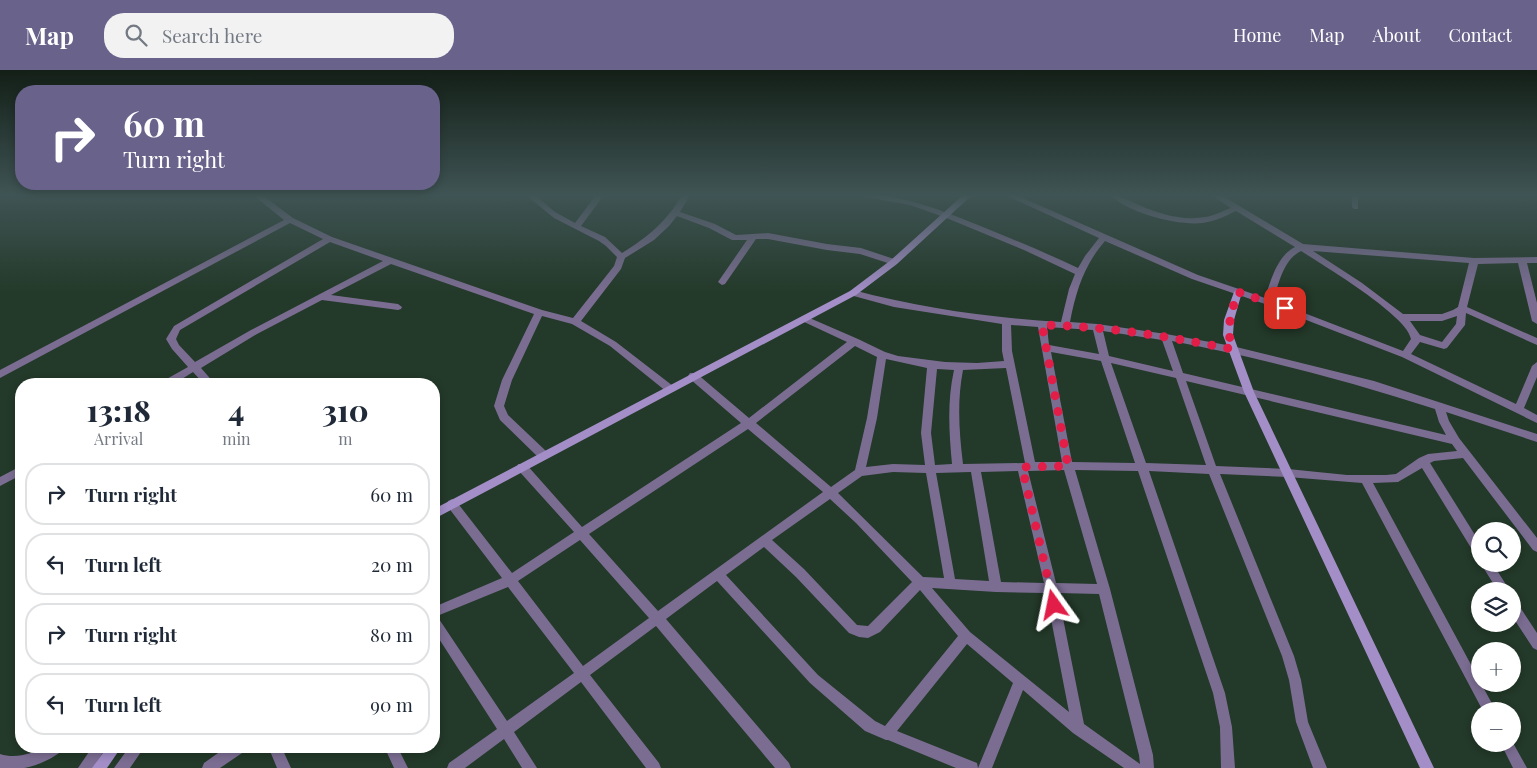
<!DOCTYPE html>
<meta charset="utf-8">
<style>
:root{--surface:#fff;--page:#f2f2f3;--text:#1f2937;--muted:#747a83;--line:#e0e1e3;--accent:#69628b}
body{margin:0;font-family:"Playfair Display",serif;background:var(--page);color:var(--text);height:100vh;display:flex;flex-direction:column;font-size:19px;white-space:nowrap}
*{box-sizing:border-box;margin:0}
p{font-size:16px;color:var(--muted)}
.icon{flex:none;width:28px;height:28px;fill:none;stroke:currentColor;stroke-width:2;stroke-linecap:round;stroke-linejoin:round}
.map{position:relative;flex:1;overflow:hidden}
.side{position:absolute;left:15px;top:308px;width:425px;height:375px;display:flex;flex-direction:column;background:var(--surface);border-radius:20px;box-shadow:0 2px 8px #0003}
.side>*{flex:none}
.hud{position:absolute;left:15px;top:15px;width:425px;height:105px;border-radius:20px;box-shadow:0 2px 8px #0003;background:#69628b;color:#fff;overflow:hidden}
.fabs{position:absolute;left:1471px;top:452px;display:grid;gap:10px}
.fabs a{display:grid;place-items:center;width:50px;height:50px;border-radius:50%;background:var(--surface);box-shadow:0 2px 8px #0003;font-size:25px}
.pin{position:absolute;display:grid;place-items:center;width:42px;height:42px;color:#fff;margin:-21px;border-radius:10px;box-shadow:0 2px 8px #0006}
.me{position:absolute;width:55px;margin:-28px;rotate:348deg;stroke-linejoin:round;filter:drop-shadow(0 0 4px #0008)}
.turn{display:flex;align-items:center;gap:18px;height:105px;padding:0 25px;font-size:22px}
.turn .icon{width:65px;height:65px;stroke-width:2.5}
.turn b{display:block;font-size:35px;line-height:42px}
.eta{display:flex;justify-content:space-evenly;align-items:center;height:85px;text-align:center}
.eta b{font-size:30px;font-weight:800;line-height:35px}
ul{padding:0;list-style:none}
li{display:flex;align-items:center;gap:15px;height:62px;margin:0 10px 8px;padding:0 15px;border:2px solid var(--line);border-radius:20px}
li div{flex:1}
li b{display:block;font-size:19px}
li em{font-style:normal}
header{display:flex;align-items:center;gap:30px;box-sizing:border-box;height:70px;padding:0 25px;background:var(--accent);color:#fff}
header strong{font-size:24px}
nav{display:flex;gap:28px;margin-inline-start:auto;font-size:18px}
.search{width:350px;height:45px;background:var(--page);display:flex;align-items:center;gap:12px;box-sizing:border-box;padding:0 18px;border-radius:20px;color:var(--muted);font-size:19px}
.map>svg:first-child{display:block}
</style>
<header>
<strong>Map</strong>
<div class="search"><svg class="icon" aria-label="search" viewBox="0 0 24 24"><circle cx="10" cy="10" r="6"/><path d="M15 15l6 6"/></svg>Search here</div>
<nav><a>Home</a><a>Map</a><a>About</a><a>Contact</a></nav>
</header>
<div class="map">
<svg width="1537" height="698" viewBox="0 0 1537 698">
<rect width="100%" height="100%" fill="#233929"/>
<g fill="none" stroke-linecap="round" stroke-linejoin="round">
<path fill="#7b6d92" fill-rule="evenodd" d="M1352 125H1358V139H1354L1352 137Z"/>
<path fill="#7b6d92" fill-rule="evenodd" d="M253 125H262L293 148 332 167 542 240 573 248 614 196 617 187 606 176 599 171 554 148 526 125H535L555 142 575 153 596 125H604L581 156 605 167 622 183C648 167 667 151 682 125H690L680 142 715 154 736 165 768 163 827 174 861 178 897 190 898 192 894 195 860 184 827 180 768 169H756L725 214 722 215 718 212 747 170H732L709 158 677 146 669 156 654 170 625 188 621 199 581 251 616 272 673 316 675 319 673 322H667L610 276 572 254 542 246 512 310 504 336 508 345 547 382 548 385 547 388H539L500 350 494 336 502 310 534 244 391 194 331 225 398 234 402 237 401 239 398 240 322 230 257 264 201 298 215 314H204L193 302 174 314H161L163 311 188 297 172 279 166 269 174 256 323 169 290 153 0 308V300L284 150ZM330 172 383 191 251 260 195 292 179 275 176 269 180 260Z
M861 125C904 124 943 141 983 157 1015 170 1046 183 1078 198L1085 186 1099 168 1005 125H1016L1198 205 1265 228C1271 210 1277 186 1295 177L1236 141C1226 146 1215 151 1203 153 1177 156 1129 143 1110 125 1121 125 1129 131 1139 135 1159 144 1183 151 1205 147 1214 146 1222 141 1231 138L1211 125H1221L1303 174 1474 188 1537 187V193H1527L1537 233V254L1532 251 1518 193 1478 194 1467 237 1537 268V275L1466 243 1465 255 1447 278 1444 279 1420 272 1411 284 1516 334 1532 296 1537 292V307L1524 338 1537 345V353L1402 287 1265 234 1192 209 1105 171C1084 195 1076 221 1070 252L1097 254 1166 264 1232 276 1374 311 1537 364V372L1446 342 1449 351 1459 368 1537 468V482L1533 480 1463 388 1434 391 1430 393 1480 473V488L1476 486 1422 398 1398 412 1373 413 1496 641H1483L1362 413 1288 407 1220 404 1294 586 1301 610 1308 652 1327 698H1313L1296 652 1289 610 1282 586 1209 404 1149 401 1225 623 1232 657 1235 698H1221L1220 657 1213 623 1138 401 1075 400 1110 519 1153 685 1154 698H1124L1073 663 1023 620 992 698H956L888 670H886L865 661 810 613 717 511 666 549 789 693 791 698H775L656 556 590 605 659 693 661 698H646L581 612 514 662 537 698H522L504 669 465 698H447L449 693 497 659 434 561V537L502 508 448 437 447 434 448 431 452 429 456 431 512 503 574 462 518 400 517 397 518 394H526L582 457 741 353 690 309 688 306 690 303H696L749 348 847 272 802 251 800 249 805 246 858 269 885 282 898 286 945 292 977 293 1004 291 1002 281V254L894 237 850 225 849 223 850 221 853 220C921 238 991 248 1061 252L1069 219 1075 204 1024 180 944 147 910 135 865 127ZM1301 181C1323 195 1408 246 1411 269L1403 281 1273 231C1279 213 1283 190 1301 181ZM1313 181 1469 193 1458 237 1453 240 1442 244H1403L1362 213ZM1457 246 1456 254 1442 272 1420 265 1410 251H1442ZM1011 255 1038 257 1062 392H1035L1012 281ZM1047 257 1093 260 1099 284 1049 275ZM1103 261 1162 270 1173 301 1109 286ZM1172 271C1261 288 1349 311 1435 339L1439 352 1446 365 1183 303ZM855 276 877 287 867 348 855 400 831 417 756 353ZM1051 282 1101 291 1135 393 1072 392ZM886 289 927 298 921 363 925 395 893 394 866 397 877 348ZM1111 293 1176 308 1206 395 1146 393ZM1006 298 1025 393 963 394C959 362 957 331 963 300ZM937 299 954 300C947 331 949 362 952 394L935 395 931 363ZM1186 311 1452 374 1457 381 1428 384 1419 388 1396 404 1386 405H1347L1288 399 1216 396ZM748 359 823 422 658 541 589 464ZM1064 400 1097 514 1056 513 1028 401ZM1018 401 1044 513 1001 512 981 402ZM893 402 926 403 944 508 923 507 838 423 862 406ZM971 402 989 511 955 509 936 403ZM830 429 856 453 912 512 868 556 857 555 804 499 772 470ZM580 470 649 548 583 596 518 511ZM764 477 796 507 849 563 859 567 868 568 880 562 920 520 958 566 885 656 875 651 818 605 726 505ZM508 517 574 603 507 651 437 546ZM932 518 996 522 1046 523 1069 642 970 562ZM1058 523 1099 524 1139 685 1140 694 1084 654ZM967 574 1013 613 978 698 977 693 897 661Z
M21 396V405L0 416V407Z
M1481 494H1493L1510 521H1498Z
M1512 530 1516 531 1537 563V580L1533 578 1512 546Z
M1512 671 1527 698H1513L1501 674H1512Z
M46 676H65C61 686 34 697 24 698 16 698 8 698 0 698V684C16 689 32 684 46 676Z
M93 676H107L93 698H78Z
M130 676H145L130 698H114Z
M228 676H246L245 681 220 698H202L204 693Z
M268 676H281L291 698H277Z
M384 676H397L408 698H394Z"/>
<path fill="#a38ec7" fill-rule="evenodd" d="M963 125H972L897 194 856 225 434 449V439L850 221 891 190Z
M1238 219 1242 222 1234 250 1233 265 1254 322 1434 698H1420L1244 322 1223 265 1224 250 1234 222Z
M108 676H122L107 698H92Z"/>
</g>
<linearGradient id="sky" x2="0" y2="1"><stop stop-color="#131f17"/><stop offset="0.56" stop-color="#3f5454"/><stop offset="1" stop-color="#3f5454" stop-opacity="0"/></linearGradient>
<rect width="1537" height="223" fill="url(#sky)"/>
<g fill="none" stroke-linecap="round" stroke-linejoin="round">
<path stroke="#e11d48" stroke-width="9" stroke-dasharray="0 16.2" d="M1054 535 1022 397 1068 396 1042 255C1106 256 1169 267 1232 279 1226 258 1231 242 1238 222L1285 238"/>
</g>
</svg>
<div class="fabs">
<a><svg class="icon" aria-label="search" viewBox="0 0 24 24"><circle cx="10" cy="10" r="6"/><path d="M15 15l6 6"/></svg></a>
<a><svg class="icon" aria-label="layers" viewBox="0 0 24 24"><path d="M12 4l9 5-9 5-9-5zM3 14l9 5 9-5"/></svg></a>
<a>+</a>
<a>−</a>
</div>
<div class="pin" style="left:1285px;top:238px;background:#d93025"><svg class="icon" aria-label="arrive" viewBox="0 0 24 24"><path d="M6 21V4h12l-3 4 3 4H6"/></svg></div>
<svg class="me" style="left:1054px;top:535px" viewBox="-20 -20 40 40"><path d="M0-17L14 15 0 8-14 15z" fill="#e11d48" stroke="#fff" stroke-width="4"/></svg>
<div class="hud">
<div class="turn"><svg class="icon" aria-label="right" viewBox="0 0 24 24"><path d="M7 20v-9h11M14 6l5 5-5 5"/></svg><div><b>60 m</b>Turn right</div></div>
</div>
<section class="side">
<div class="eta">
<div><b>13:18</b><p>Arrival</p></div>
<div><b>4</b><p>min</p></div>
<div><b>310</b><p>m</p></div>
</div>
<ul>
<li><svg class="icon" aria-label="right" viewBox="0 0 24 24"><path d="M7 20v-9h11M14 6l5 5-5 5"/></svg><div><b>Turn right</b></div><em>60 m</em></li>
<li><svg class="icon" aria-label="left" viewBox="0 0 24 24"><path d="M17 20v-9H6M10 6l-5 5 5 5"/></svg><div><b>Turn left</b></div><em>20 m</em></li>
<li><svg class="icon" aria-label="right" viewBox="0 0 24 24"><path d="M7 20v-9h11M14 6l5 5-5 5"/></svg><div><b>Turn right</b></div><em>80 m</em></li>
<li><svg class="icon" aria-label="left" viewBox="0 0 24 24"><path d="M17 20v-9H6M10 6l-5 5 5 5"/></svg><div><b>Turn left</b></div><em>90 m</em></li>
</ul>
</section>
</div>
